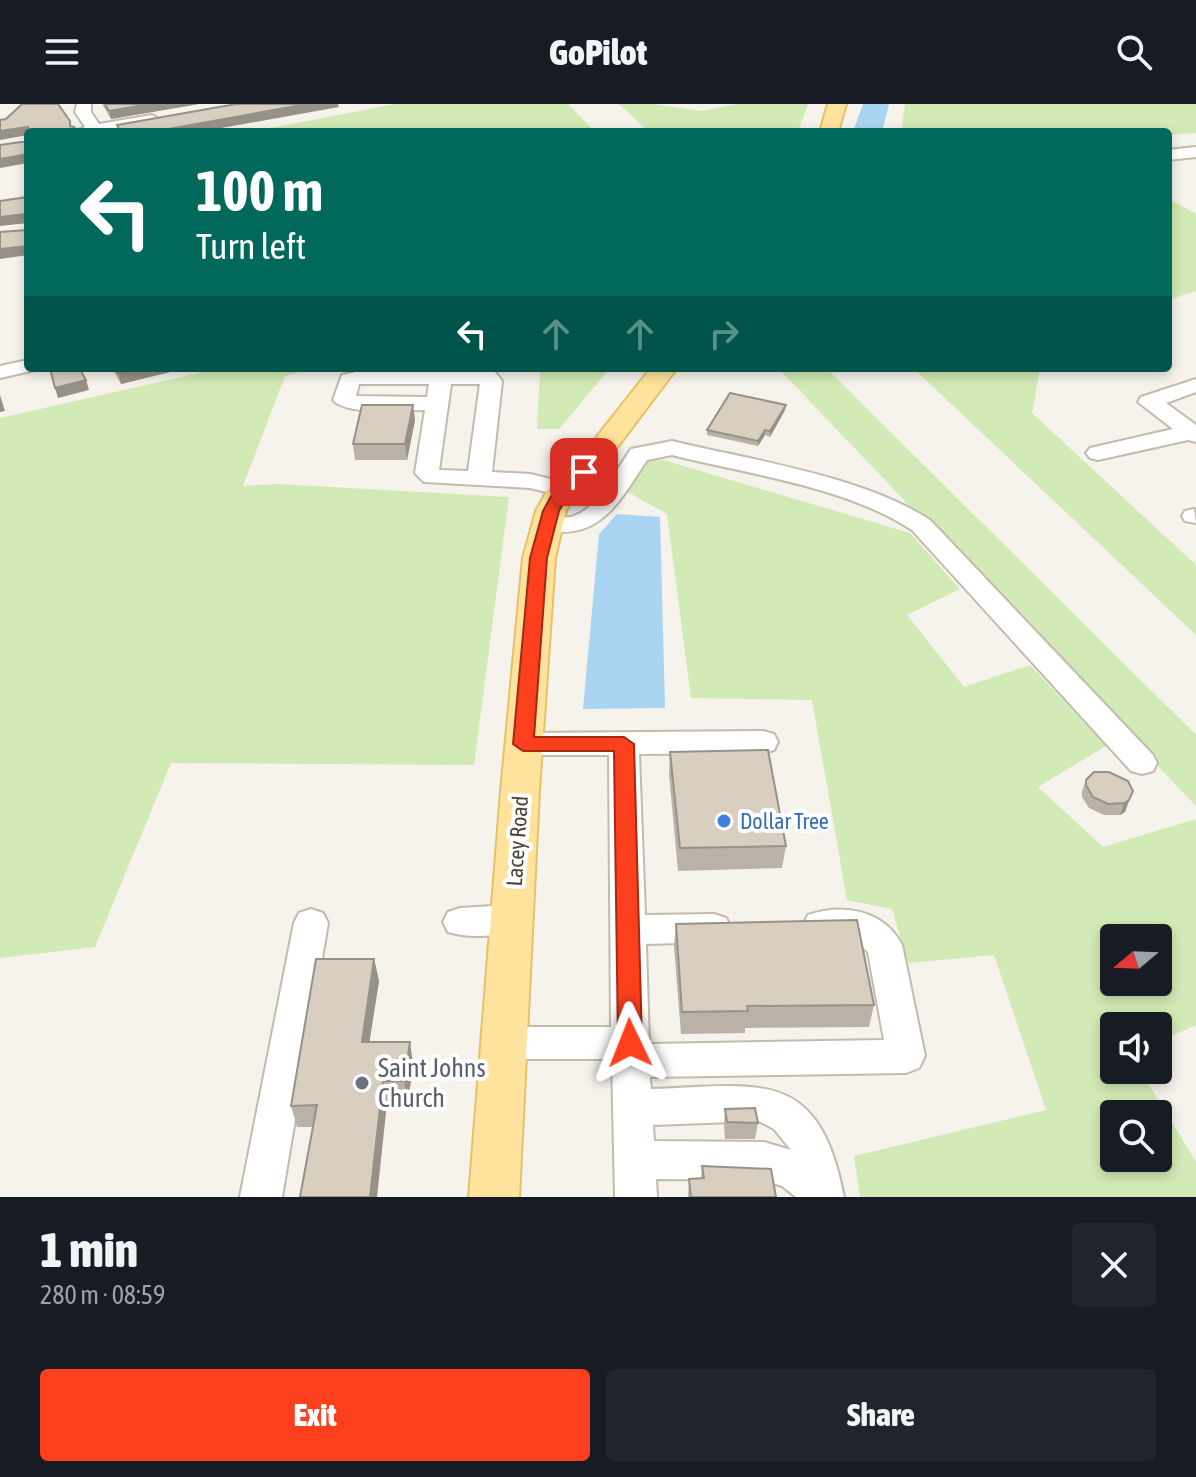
<!DOCTYPE html>
<meta charset="utf-8">
<style>
:root{--surface:#171b24;--page:#20242c;--text:#f1f3f6;--muted:#9ea1a6;--accent:#fc3f1d}
body{margin:0;font-family:"Asap Condensed",sans-serif;background:var(--page);color:var(--text);height:100vh;display:flex;flex-direction:column;font-size:30px;white-space:nowrap}
*{box-sizing:border-box;margin:0}
p{font-size:26px;color:var(--muted)}
.icon{flex:none;width:44px;height:44px;fill:none;stroke:currentColor;stroke-width:2;stroke-linecap:round;stroke-linejoin:round}
.map{position:relative;height:1093px;overflow:hidden}
.panel{display:flex;flex-direction:column;background:var(--surface);flex:1}
.panel>*{flex:none}
.top-card{position:absolute;left:24px;top:24px;width:1148px;height:244px;border-radius:8px;box-shadow:0 4px 12px #0003;background:#00695c;color:#fff;overflow:hidden}
.needle{width:52px;rotate:251deg}
.controls{position:absolute;left:1100px;top:820px;display:grid;gap:16px}
.controls a{display:grid;place-items:center;width:72px;height:72px;border-radius:8px;background:var(--surface);box-shadow:0 4px 12px #0003;font-size:40px}
.pin{position:absolute;display:grid;place-items:center;width:68px;height:68px;color:#fff;margin:-34px;border-radius:16px;box-shadow:0 4px 12px #0006}
.me{position:absolute;width:88px;margin:-44px;rotate:358deg;stroke-linejoin:round;filter:drop-shadow(0 0 6px #0008)}
.turn{display:flex;align-items:center;gap:28px;height:168px;padding:0 40px;font-size:36px}
.turn .icon{width:104px;height:104px;stroke-width:2.5}
.turn b{display:block;font-size:56px;line-height:68px}
.lanes{display:flex;align-items:center;height:76px;padding:0 40px;background:#0003;justify-content:center;gap:40px;direction:ltr}
.lanes .off{opacity:.35}
.round{display:grid;place-items:center;flex:none;width:84px;height:84px;border-radius:8px;background:var(--page)}
.headline{display:flex;align-items:center;justify-content:space-between;height:136px;padding:0 40px}
h1{font-size:48px;font-weight:800;line-height:60px}
.button{display:flex;gap:16px;margin-top:auto;padding:16px 40px}
.button a{flex:1;height:92px;border-radius:8px;background:var(--accent);color:#fff;font-size:32px;font-weight:800;line-height:92px;text-align:center}
.button a+a{background:var(--page);color:var(--text)}
header{display:flex;justify-content:space-between;align-items:center;height:104px;padding:0 40px;background:var(--surface);font-size:36px;font-weight:800}
.map>svg:first-child{display:block}
</style>
<header><svg class="icon" aria-label="menu" viewBox="0 0 24 24"><path d="M4 6h16M4 12h16M4 18h16"/></svg>GoPilot<svg class="icon" aria-label="search" viewBox="0 0 24 24"><circle cx="10" cy="10" r="6"/><path d="M15 15l6 6"/></svg></header>
<div class="map">
<svg width="1196" height="1093" viewBox="0 0 1196 1093">
<rect width="100%" height="100%" fill="#f6f3ec"/>
<path fill="#d2eab5" fill-rule="evenodd" d="M395 0H568L595 28H250Z
M619 0H653L702 7 736 0H808L798 27 649 28Z
M905 0H1196V29L1168 31V28H901Z
M1168 94 1196 110V187L1168 196Z
M221 264H313L285 272 243 382 278 380 509 393 474 661 171 659 95 843 0 854V314Z
M540 264H610L559 325H537Z
M778 264H826L1196 631V702Z
M913 264H1040L1032 309 1196 461V531Z
M650 352 910 429 960 485 907 511 964 583 1030 561 1106 642 1038 683 1103 743 1196 715V921L1158 938V922H1114V966H1140L1196 1058V1093H860L854 1052 1046 1006 994 851 908 859 892 805 847 796 812 596 691 594 667 410 621 384ZM1114 834H1158V878H1114ZM1114 1010H1158V1054H1114Z"/>
<path fill="#a9d4f2" d="M863 0H889L882 28H853Z
M617 410 660 413 665 604 583 605 599 430Z"/>
<g fill="none" stroke-linecap="round" stroke-linejoin="round">
<defs>
<path id="minor" d="M77 0H91V8L99 20 152 11 160 16C142 29 97 28 74 28L85 23 75 8Z
M1196 43V53L1168 56V46Z
M28 256V264H37L35 266 0 274V262Z
M487 267 495 268 502 277 492 368 530 370 572 380 575 385 572 390 563 392 530 384 424 378 415 369 425 306C403 306 347 312 333 296L342 271 356 268ZM359 280H429L427 293 356 292ZM451 280H480L468 367 439 366Z
M1196 275V288L1166 299 1196 321V338L1188 336 1098 356 1090 354 1086 349 1090 344 1173 325 1138 298 1141 293Z
M672 337C751 356 862 372 930 416L1153 651 1157 659 1153 667 1142 670 1131 667 912 426C847 383 748 370 672 351L647 356C619 398 599 440 539 425L536 420 539 415C550 412 561 415 571 413 598 406 616 366 631 345Z
M1194 405 1196 419 1185 417 1182 412 1185 407Z
M763 627 774 630 778 638 774 646 763 649 639 650 645 811 714 810 726 814 731 824 726 834 714 838 646 840 649 940 884 936 868 848 852 834 820 835 808 831 803 821 808 811C843 799 884 806 902 841L925 952 919 964 906 969 650 973 651 985C760 981 819 963 844 1093H796L782 1082 764 1076 656 1075 657 1093H615L612 955H506L493 951 487 939 493 927 506 923H611L609 651H523L512 648 508 640 512 632 523 629ZM759 1017 774 1025 791 1046 764 1038 654 1037 653 1021Z
M512 801 524 805 529 815 524 825C502 832 470 835 448 828L443 818 448 808 460 804Z
M311 805 323 809 328 819 282 1093H240L294 819 299 809Z"/>
<path id="major" d="M828 0H846L838 28H820Z
M651 264H677L594 374 575 390 566 407 555 454 539 687 519 1093H469L501 687 523 454 536 407 548 385 574 362Z"/>
</defs>
<use href="#minor" stroke="#c2bbae" stroke-width="4"/>
<use href="#major" stroke="#e6c16a" stroke-width="4"/>
<use href="#minor" fill="#fff" fill-rule="evenodd"/>
<use href="#major" fill="#ffe39c" fill-rule="evenodd"/>
</g>
<path fill="#bab2a6" d="M102 0H199L111 15Z
M112 264H173L169 265 170 268 121 280Z
M413 301 415 316 407 356H355L353 340Z
M785 306 770 333 765 331 758 342 707 331V326Z
M670 648 786 742 782 764 678 767 669 670Z
M1086 676 1133 687 1125 708 1120 711H1104L1089 704 1082 693V687Z
M676 820 874 901 869 923 745 924V929L681 930 674 842Z
M374 855 379 877 369 938 413 960 408 999H387L313 1023H297L291 1002Z
M725 1005 758 1019 755 1035H725L724 1021Z
M702 1062 776 1093H688L689 1075 701 1074Z"/>
<path fill="#979187" d="M150 0H199L111 15 109 7Z
M307 0H338L339 3 199 28H152Z
M28 23V31L0 36V27Z
M28 50V59L0 64V55Z
M25 110 28 119 0 122V113Z
M28 142V151L0 155V145Z
M141 264H173L169 265 170 268 121 280 118 269Z
M86 276 89 286 58 294 55 284Z
M0 291 5 307 0 308Z
M413 301 415 316 407 356 405 340Z
M786 301 785 306 770 333V327Z
M765 326V331L758 342V337Z
M1129 696 1125 708 1120 711 1124 699Z
M374 855 379 877 366 960 362 938Z
M410 938 413 960 408 999 404 977Z
M383 977 387 999 377 1093H370Z"/>
<path fill="#d8cfc1" stroke="#979187" stroke-width="2" d="M22 0H58L70 17V22L74 23 78 28H28V37V23L0 27V16L6 15Z
M105 0H150L109 7Z
M236 0H307L152 28H139L137 26 121 28 117 21Z
M28 37V50L0 55V41Z
M28 93V113L25 110 0 113V97Z
M28 115V142L0 145V128L26 126Z
M50 264H79L86 276 55 284Z
M115 264H141L118 269Z
M730 289 786 301 770 327 765 326 758 337 707 326Z
M362 301H413L405 340H353Z
M768 646 786 742 680 744 670 648Z
M1094 668H1109L1128 677 1133 687 1129 696 1124 699 1108 700 1093 693 1086 681V676Z
M857 816 874 901 747 902 748 907 682 908 676 820Z
M316 855H374L362 938H410L404 977H383L370 1093H300L317 1001 291 1002Z
M755 1004 758 1019 727 1018 725 1005Z
M702 1062 771 1065 776 1093H691L689 1075 704 1074Z"/>
<path fill="#fc3f1d" stroke="#a42913" stroke-width="2" d="M584 363 592 368 570 388 559 407 547 454 534 633H624L634 640 642 939 639 947 630 950 622 947 618 939 614 647H523L513 640 530 454 543 407 555 385Z"/>
<circle fill="#3f7fe0" stroke="#fff" stroke-width="3" cx="724" cy="717" r="8"/>
<circle fill="#6b7280" stroke="#fff" stroke-width="3" cx="362" cy="979" r="8"/>
<g text-anchor="middle" dominant-baseline="central" stroke-width="8" stroke-linejoin="round" paint-order="stroke">
<g font-size="22" fill="#366cbe" stroke="#fff" text-anchor="start">
<text x="740" y="717">Dollar Tree</text>
</g>
<g font-size="22" fill="#4b4439" stroke="#fff">
<text transform="translate(517 737) rotate(-86)">Lacey Road</text>
</g>
<g font-size="26" fill="#5b616d" stroke="#fff" text-anchor="start">
<text x="378" y="964">Saint Johns<tspan x="378" dy="30">Church</tspan></text>
</g>
</g>
</svg>
<div class="controls">
<a><svg class="needle" viewBox="-14 -14 28 28"><path d="M0-13l5 13h-10z" fill="#e53935"/><path d="M0 13l5-13h-10z" fill="#9ea1a6"/></svg></a>
<a><svg class="icon" aria-label="sound" viewBox="0 0 24 24"><path d="M4 9h4l5-4v14l-5-4H4zM17 9q2 3 0 6"/></svg></a>
<a><svg class="icon" aria-label="search" viewBox="0 0 24 24"><circle cx="10" cy="10" r="6"/><path d="M15 15l6 6"/></svg></a>
</div>
<div class="pin" style="left:584px;top:368px;background:#d93025"><svg class="icon" aria-label="arrive" viewBox="0 0 24 24"><path d="M6 21V4h12l-3 4 3 4H6"/></svg></div>
<svg class="me" style="left:630px;top:939px" viewBox="-20 -20 40 40"><path d="M0-17L14 15 0 8-14 15z" fill="#fc3f1d" stroke="#fff" stroke-width="4"/></svg>
<div class="top-card">
<div class="turn"><svg class="icon" aria-label="left" viewBox="0 0 24 24"><path d="M17 20v-9H6M10 6l-5 5 5 5"/></svg><div><b>100 m</b>Turn left</div></div>
<div class="lanes"><svg class="icon" aria-label="left" viewBox="0 0 24 24"><path d="M17 20v-9H6M10 6l-5 5 5 5"/></svg><svg class="icon off" aria-label="ahead" viewBox="0 0 24 24"><path d="M12 20V5M6 11l6-6 6 6"/></svg><svg class="icon off" aria-label="ahead" viewBox="0 0 24 24"><path d="M12 20V5M6 11l6-6 6 6"/></svg><svg class="icon off" aria-label="right" viewBox="0 0 24 24"><path d="M7 20v-9h11M14 6l5 5-5 5"/></svg></div>
</div>
</div>
<section class="panel">
<div class="headline"><div><h1>1 min</h1><p>280 m · 08:59</p></div><a class="round"><svg class="icon" aria-label="close" viewBox="0 0 24 24"><path d="M6 6l12 12M18 6L6 18"/></svg></a></div>
<div class="button"><a>Exit</a><a>Share</a></div>
</section>
